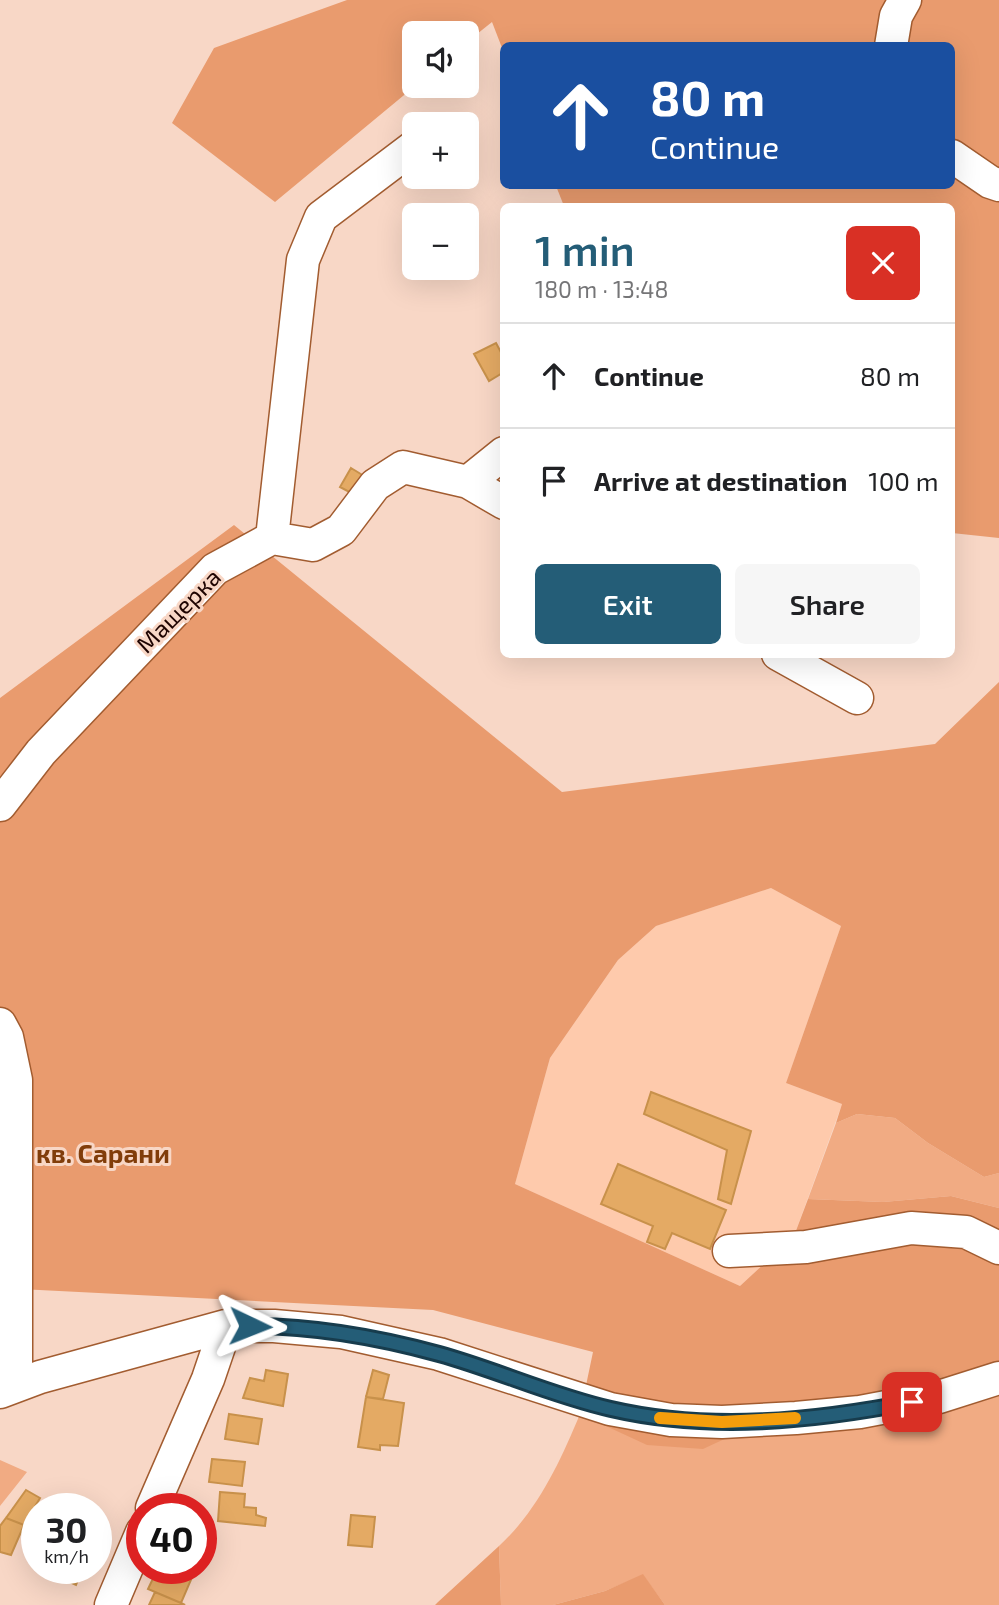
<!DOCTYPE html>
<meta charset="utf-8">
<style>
:root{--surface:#fff;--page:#f6f6f6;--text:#202124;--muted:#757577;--line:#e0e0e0;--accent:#245d77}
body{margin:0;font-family:"Exo 2",sans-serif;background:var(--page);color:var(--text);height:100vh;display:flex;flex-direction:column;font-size:26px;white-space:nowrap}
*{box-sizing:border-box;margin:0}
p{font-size:23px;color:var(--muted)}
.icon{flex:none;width:38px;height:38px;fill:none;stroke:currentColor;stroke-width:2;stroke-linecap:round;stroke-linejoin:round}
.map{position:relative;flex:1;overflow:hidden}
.sheet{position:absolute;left:500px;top:203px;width:455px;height:455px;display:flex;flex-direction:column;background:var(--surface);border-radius:10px;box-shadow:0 7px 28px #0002}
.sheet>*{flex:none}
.hud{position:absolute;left:500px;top:42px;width:455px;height:147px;border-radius:10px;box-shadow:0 7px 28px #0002;background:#1a4fa0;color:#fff;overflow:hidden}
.buttons{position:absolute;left:402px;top:21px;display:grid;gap:14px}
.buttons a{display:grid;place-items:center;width:77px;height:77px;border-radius:10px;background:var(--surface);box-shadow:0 7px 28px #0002;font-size:35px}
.speed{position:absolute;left:21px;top:1493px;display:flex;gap:14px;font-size:35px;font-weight:700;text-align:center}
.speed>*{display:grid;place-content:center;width:91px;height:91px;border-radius:50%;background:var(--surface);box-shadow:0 7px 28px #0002;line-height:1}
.speed small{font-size:18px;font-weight:400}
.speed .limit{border:10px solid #d22;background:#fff;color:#111}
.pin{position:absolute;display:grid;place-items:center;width:60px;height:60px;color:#fff;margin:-30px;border-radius:14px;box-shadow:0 4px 10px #0006}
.me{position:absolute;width:77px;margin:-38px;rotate:92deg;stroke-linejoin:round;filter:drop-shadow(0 0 5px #0008)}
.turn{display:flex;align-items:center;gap:24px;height:147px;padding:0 35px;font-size:32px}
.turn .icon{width:91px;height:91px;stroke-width:2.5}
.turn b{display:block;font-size:49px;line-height:60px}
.round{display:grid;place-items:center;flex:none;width:74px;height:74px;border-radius:10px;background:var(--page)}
.head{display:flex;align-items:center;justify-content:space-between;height:119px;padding:0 35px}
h1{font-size:42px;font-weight:600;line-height:52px;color:var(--accent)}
.cta{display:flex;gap:14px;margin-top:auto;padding:14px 35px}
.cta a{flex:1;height:80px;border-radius:10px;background:var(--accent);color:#fff;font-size:28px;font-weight:600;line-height:80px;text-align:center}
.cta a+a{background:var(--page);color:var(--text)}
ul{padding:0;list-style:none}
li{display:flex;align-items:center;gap:21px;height:105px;padding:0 35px;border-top:2px solid var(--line)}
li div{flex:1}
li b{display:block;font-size:26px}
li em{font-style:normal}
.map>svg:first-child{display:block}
</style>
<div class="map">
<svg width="999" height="1605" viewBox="0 0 999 1605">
<rect width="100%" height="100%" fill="#f8d7c6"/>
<path fill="#fecaac" d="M771 888 841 926 786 1083 842 1104 794 1236 740 1286 515 1184 550 1058 618 960 656 926Z"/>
<path fill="#f1ab83" d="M857 1114 895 1118 928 1143 984 1177 999 1173V1208L951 1196 883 1202 808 1199 836 1123Z
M999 1396V1605H665L643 1575 605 1591 553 1605H501L499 1546C538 1510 560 1462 580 1414L746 1429 968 1406Z
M0 1460 27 1472 0 1506Z"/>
<path fill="#e99b6e" d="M347 0H999V538L952 533V206H564L556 186H952V46H504V53L492 22 467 42V33H415V86L275 202 172 123 214 48Z
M234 525 562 792 935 744 999 682V1173L984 1177 928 1143 895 1118 857 1114 836 1123 842 1104 786 1083 841 926 771 888 656 926 618 960 550 1058 515 1184 740 1286 794 1236 808 1199 883 1202 951 1196 999 1208V1396L968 1406 883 1419 746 1429 703 1449 647 1445 580 1414 593 1352 433 1310 0 1288V698Z
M499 1546 501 1605H435L438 1602Z
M643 1574 665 1605H553L605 1591Z"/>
<path fill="#e4aa64" stroke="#c8914b" stroke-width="2" d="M496 343 504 358V372L489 381 474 354Z
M351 468 364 476 353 494 340 487Z
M651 1092 751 1131 731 1204 718 1199 727 1150 644 1114Z
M618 1164 726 1210 710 1249 672 1233 665 1249 647 1242 653 1226 601 1204Z
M266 1370 288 1374 283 1406 243 1398 250 1378 264 1381Z
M373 1370 389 1375 383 1399 366 1397Z
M366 1397 404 1403 398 1446 380 1445V1450L358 1447Z
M229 1414 262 1419 258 1444 225 1439Z
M212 1459 245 1462 242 1486 209 1482Z
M26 1490 40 1498 24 1525 6 1518Z
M220 1492 245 1494 244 1507 256 1508V1515L266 1518 265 1526 218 1521Z
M351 1515 375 1517 372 1547 348 1545Z
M6 1518 24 1525 11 1555 0 1552V1526Z
M46 1568H83L76 1585 45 1571Z
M158 1568H196L181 1603 148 1589Z
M155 1592 181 1603 185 1605H149Z"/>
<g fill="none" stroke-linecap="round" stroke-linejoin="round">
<defs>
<path id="minor" d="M891 46 896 16 905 0
M952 156 990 182 999 185
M468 482 504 453
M272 538 303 260 321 217 415 146
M778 654 857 698
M0 805 41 752 215 569 272 538 313 545 341 530 375 485 403 467 468 482 504 503
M0 1024 7 1037 16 1080V1384
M729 1251 806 1247 911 1228 966 1232 999 1248
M0 1392 40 1377 226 1326H274L341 1332 439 1354 610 1409 671 1420 722 1422 796 1418 860 1412 939 1397 999 1378
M152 1508 208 1379 226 1326
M111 1605 142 1532"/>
</defs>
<use href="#minor" stroke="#a25c30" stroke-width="35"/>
<use href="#minor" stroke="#fff" stroke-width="32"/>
</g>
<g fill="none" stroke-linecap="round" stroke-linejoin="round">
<defs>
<path id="route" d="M250 1326C314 1326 377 1337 439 1354 497 1370 553 1396 611 1409 710 1432 814 1421 912 1402"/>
</defs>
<use href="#route" stroke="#173c4d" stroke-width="18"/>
<use href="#route" stroke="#245d77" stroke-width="12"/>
<path stroke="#f59e0b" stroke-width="12" d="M660 1418 722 1422 795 1418"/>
</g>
<g text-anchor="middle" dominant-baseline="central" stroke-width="6" stroke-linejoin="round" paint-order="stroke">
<g font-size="24" fill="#1d0300" stroke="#f8d7c6">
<text transform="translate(178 610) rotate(-45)">Мащерка</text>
</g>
<g font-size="26" font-weight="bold" fill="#813d0a" stroke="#f8d7c6">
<text x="103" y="1152">кв. Сарани</text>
</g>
</g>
</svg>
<div class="buttons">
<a><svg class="icon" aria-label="sound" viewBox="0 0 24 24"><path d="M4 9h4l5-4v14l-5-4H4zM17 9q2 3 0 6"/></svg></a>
<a>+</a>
<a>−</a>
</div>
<div class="speed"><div>30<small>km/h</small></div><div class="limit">40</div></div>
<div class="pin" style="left:912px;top:1402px;background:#d93025"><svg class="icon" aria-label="arrive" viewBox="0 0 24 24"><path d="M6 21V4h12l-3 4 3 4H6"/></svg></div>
<svg class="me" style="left:250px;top:1326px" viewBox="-20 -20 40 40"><path d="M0-17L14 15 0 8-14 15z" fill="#245d77" stroke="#fff" stroke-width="4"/></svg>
<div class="hud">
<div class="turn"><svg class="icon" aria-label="ahead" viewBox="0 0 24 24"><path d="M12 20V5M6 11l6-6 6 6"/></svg><div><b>80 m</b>Continue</div></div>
</div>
<section class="sheet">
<div class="head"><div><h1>1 min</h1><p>180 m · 13:48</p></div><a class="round" style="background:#d93025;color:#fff"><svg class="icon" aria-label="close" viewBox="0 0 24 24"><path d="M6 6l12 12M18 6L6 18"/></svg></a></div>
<ul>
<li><svg class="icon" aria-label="ahead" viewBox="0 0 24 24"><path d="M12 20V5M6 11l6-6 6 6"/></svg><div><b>Continue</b></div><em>80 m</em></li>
<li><svg class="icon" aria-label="arrive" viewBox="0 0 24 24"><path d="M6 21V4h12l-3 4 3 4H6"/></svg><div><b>Arrive at destination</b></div><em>100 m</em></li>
</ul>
<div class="cta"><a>Exit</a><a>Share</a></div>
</section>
</div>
